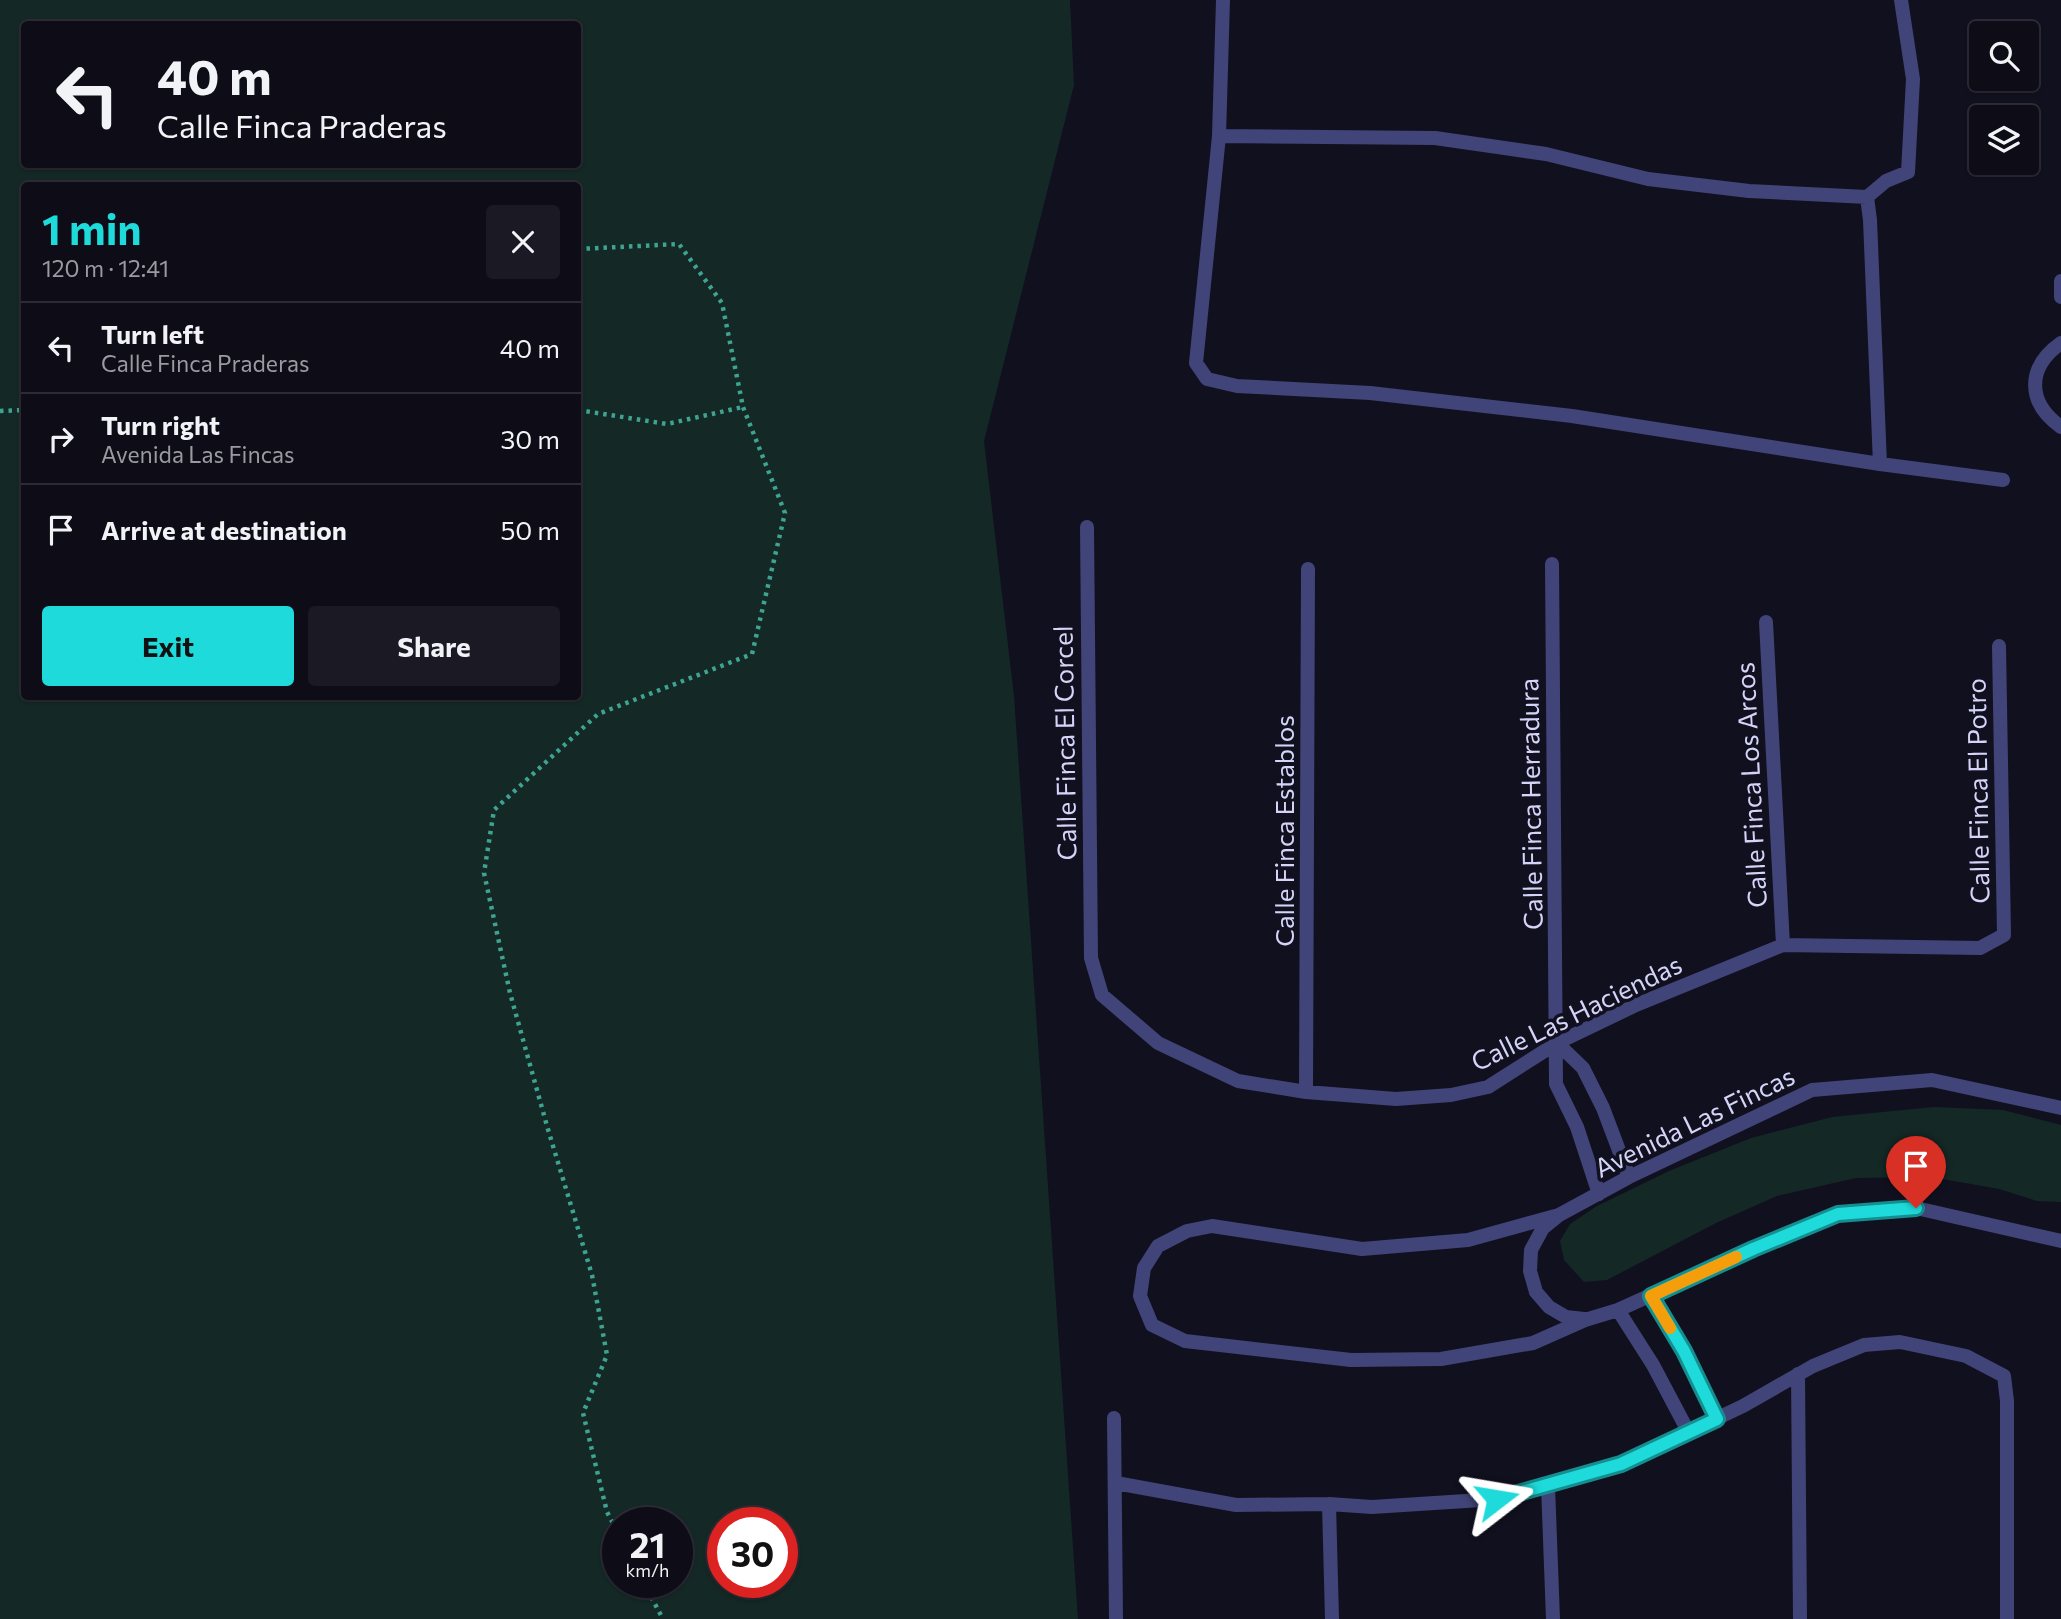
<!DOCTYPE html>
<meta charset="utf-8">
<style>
:root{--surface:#0d0c17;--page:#1b1a24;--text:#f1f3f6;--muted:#9a9ba1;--line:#2d2c36;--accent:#1edada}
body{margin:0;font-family:Commissioner,sans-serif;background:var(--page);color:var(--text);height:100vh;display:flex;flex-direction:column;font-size:26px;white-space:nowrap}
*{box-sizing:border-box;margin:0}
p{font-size:23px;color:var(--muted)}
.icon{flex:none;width:38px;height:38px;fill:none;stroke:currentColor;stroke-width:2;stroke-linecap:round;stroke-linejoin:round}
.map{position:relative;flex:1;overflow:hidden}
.details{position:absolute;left:21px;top:182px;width:560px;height:518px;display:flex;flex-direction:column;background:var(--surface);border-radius:7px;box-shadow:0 2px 5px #0004,0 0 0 2px var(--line)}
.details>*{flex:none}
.banner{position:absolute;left:21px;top:21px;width:560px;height:147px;border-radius:7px;box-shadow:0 2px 5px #0004,0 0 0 2px var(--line);background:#0d0c17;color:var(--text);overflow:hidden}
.fabs{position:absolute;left:1969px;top:21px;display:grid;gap:14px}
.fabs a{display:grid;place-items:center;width:70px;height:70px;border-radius:7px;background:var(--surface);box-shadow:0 2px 5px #0004,0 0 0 2px var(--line);font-size:35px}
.speed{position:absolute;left:602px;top:1507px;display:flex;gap:14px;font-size:35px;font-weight:700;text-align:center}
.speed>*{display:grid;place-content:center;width:91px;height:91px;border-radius:50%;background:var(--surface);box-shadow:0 2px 5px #0004,0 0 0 2px var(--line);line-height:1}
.speed small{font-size:18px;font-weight:400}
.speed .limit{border:10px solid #d22;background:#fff;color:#111}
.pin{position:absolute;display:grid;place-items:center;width:60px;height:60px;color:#fff;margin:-72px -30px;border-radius:50% 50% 50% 0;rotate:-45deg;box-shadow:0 0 7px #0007}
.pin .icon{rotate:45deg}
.me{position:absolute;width:77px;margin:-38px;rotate:76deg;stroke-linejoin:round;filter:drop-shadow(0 0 5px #0008)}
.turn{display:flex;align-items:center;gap:24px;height:147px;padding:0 21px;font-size:32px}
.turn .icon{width:91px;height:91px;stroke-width:2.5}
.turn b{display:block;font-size:49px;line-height:60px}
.round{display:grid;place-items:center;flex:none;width:74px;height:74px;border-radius:7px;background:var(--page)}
.head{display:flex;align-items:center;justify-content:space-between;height:119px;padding:0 21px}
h1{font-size:42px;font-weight:700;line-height:52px;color:var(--accent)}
.button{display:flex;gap:14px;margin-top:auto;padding:14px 21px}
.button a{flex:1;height:80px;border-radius:7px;background:var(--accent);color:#111;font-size:28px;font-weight:700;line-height:80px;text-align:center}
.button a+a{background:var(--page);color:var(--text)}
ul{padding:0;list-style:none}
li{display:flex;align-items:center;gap:21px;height:91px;padding:0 21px;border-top:2px solid var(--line)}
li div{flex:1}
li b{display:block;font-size:26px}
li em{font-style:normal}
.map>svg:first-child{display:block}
</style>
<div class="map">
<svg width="2061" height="1619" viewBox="0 0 2061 1619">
<rect width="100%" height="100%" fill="#11101f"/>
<path fill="#142825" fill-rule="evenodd" d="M0 0H1070L1074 85 984 441 1014 696 1078 1619H0ZM24 24H578V164H24ZM24 186H578V696H24ZM618 1522H677V1582H618ZM723 1522H782V1582H723Z
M1934 1107 2003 1110 2061 1125V1202L2037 1201 1999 1189 1931 1177 1856 1178 1777 1196 1716 1223 1607 1280 1584 1282 1564 1260 1560 1241 1570 1224 1597 1206 1669 1171 1751 1138 1832 1117Z"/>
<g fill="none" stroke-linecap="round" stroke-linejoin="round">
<path stroke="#3ea392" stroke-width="4.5" stroke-dasharray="3.5 5" stroke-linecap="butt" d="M578 249 679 244 722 303 743 407 785 513 752 654 598 714 494 810 484 873 510 993 547 1126 592 1275 607 1355 583 1413 607 1512 618 1533
M578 410 667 424 743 407
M0 411 24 410
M643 1582 663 1619"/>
<path stroke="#414478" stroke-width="14" d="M2061 281V297
M2061 343C2027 367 2026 402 2061 427"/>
<path stroke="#414478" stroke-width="14" d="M1223 0 1219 136 1196 363 1207 379 1237 386 1370 393 1572 416 1880 464 2003 480
M1219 136 1435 138 1546 154 1648 179 1749 191 1867 197
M1880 464 1870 220 1867 197 1886 181 1908 172 1913 79 1901 0
M1087 527 1091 958 1102 995 1158 1043 1238 1081 1306 1092 1396 1099 1451 1095 1488 1087 1557 1043 1636 1005 1783 945 1980 948 2004 935 1999 646
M1552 564 1556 1084 1577 1127 1599 1194
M1766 622 1783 945
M1557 1043 1583 1068 1603 1108 1629 1177
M1306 1092 1308 569
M1559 1215 1468 1240 1362 1249 1212 1226 1187 1231 1158 1246 1144 1268 1140 1296 1152 1325 1185 1341 1351 1360 1441 1359 1533 1343 1585 1320 1618 1310 1753 1249 1838 1214 1916 1208 2061 1241
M1651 1296 1683 1351 1717 1419
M1618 1310 1653 1365 1689 1433
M1584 1319 1566 1317 1549 1307 1536 1292 1530 1271 1531 1250 1543 1228 1559 1215 1629 1177 1812 1090 1932 1080 2061 1108
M1798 1374 1800 1619
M1114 1418 1116 1619
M1116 1483 1236 1505 1329 1504 1372 1507 1497 1499 1621 1464 1743 1406 1813 1366 1864 1345 1900 1342 1966 1356 2004 1376 2007 1401V1619
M1548 1486 1553 1619
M1329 1504 1332 1619"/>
</g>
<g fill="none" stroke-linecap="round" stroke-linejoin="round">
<defs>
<path id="route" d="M1497 1499 1621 1464 1717 1419 1684 1351 1651 1296 1753 1249 1838 1214 1916 1208"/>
</defs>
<use href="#route" stroke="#148e8e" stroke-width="18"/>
<use href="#route" stroke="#1edada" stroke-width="12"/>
<path stroke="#f59e0b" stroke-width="12" d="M1670 1328 1651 1296 1736 1257"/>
</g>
<g text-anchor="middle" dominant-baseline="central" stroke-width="7" stroke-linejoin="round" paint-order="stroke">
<g font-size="26" fill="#d4d4f9" stroke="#11101f">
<text transform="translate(1064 743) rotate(-91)">Calle Finca El Corcel</text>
<text transform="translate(1750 785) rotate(-93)">Calle Finca Los Arcos</text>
<text transform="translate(1977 791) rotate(-91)">Calle Finca El Potro</text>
<text transform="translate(1530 804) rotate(-91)">Calle Finca Herradura</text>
<text transform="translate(1283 831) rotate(-90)">Calle Finca Establos</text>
<text transform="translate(1576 1012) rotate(-26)">Calle Las Haciendas</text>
<text transform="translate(1694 1121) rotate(-26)">Avenida Las Fincas</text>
</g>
</g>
</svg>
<div class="fabs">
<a><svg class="icon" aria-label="search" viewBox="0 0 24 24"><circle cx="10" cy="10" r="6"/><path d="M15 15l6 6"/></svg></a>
<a><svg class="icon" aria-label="layers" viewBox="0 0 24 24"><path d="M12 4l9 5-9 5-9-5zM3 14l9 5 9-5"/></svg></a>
</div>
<div class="speed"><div>21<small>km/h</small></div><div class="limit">30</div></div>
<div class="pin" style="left:1916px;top:1208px;background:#d93025"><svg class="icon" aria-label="arrive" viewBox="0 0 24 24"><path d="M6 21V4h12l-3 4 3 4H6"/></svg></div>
<svg class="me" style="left:1497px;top:1499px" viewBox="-20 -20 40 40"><path d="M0-17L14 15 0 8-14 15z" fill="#1edada" stroke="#fff" stroke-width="4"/></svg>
<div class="banner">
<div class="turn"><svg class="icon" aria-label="left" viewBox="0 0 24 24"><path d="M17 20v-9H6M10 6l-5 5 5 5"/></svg><div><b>40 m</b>Calle Finca Praderas</div></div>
</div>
<section class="details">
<div class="head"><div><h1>1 min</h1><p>120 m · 12:41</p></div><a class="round"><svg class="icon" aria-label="close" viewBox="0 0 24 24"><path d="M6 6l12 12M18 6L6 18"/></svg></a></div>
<ul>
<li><svg class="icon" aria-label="left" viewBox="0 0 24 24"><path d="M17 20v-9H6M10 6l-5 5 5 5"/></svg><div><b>Turn left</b><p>Calle Finca Praderas</p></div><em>40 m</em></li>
<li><svg class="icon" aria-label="right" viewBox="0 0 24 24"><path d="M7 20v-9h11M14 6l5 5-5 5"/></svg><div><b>Turn right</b><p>Avenida Las Fincas</p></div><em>30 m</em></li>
<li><svg class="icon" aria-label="arrive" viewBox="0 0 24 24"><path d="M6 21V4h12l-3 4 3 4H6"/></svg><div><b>Arrive at destination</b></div><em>50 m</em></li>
</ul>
<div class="button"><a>Exit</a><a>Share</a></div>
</section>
</div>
